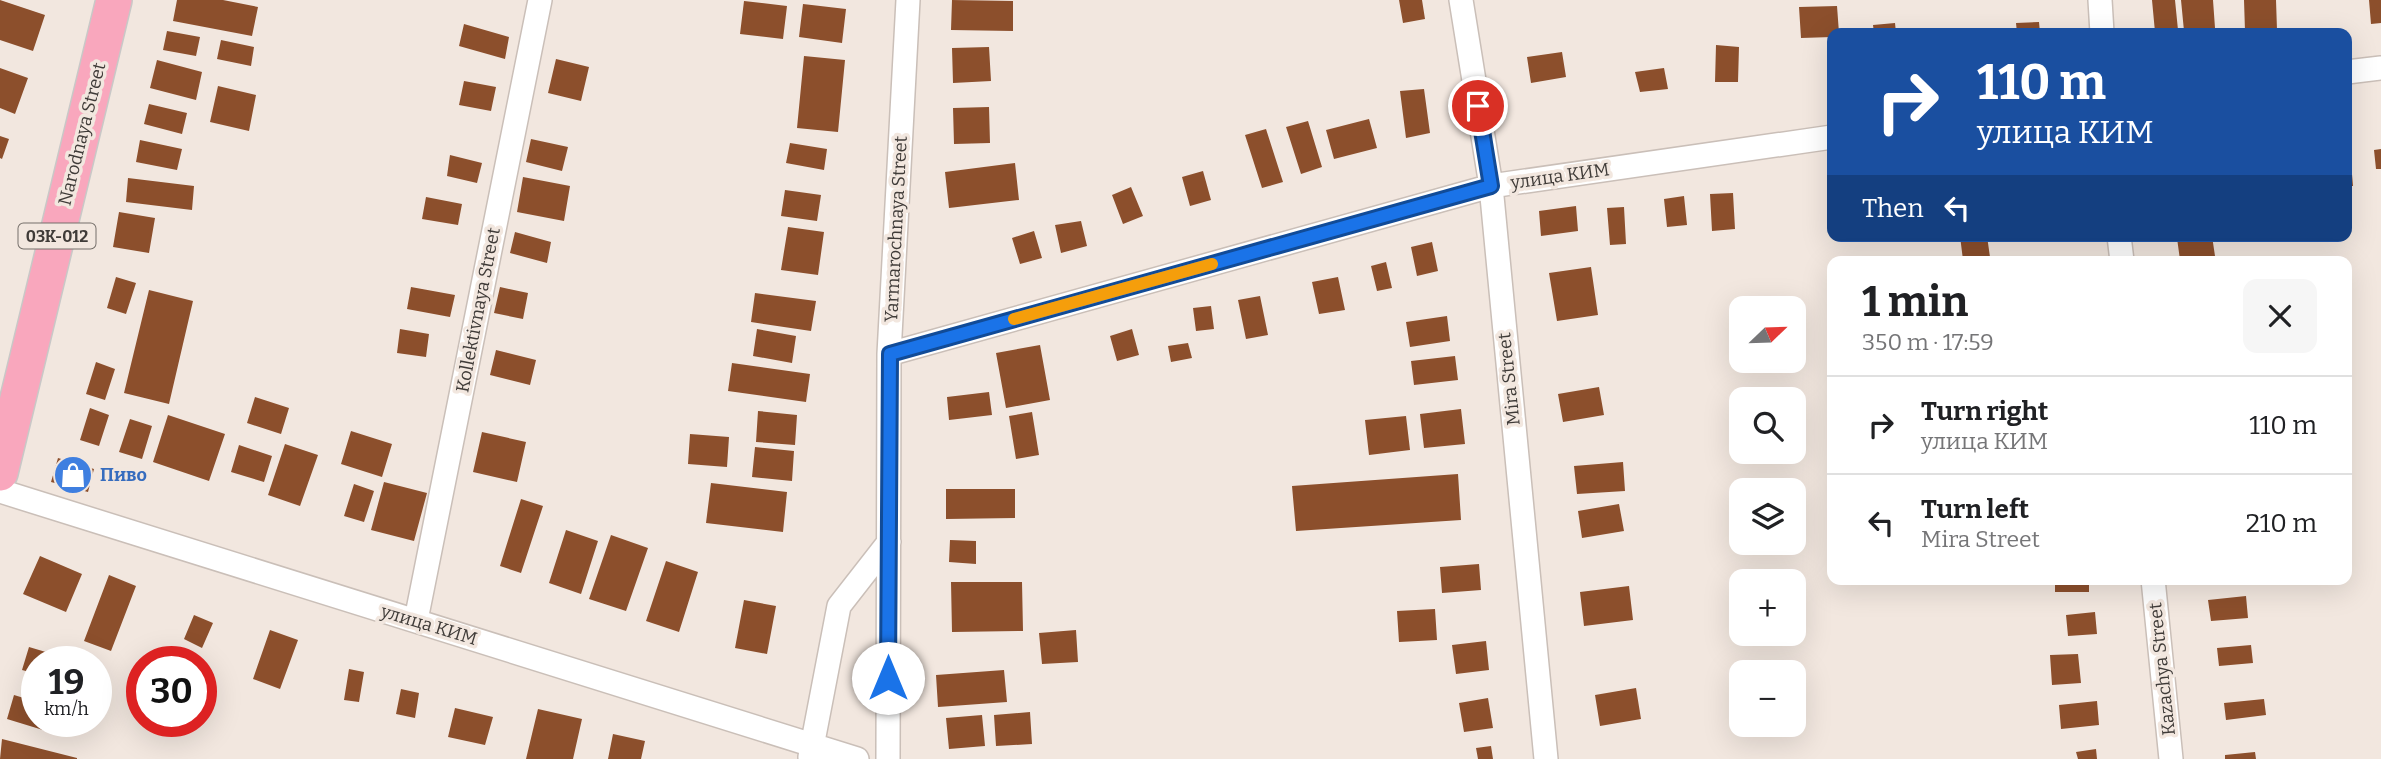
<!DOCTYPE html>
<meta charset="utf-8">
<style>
:root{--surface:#fff;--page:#f6f6f6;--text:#202124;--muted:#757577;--line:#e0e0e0}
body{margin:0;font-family:Bitter,serif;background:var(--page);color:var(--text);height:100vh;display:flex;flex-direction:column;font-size:26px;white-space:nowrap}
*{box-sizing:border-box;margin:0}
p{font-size:23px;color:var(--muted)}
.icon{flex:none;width:38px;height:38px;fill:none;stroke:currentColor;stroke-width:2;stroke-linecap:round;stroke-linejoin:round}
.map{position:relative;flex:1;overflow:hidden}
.drawer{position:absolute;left:1827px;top:256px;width:525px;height:329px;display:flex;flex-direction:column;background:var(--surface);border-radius:14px;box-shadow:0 7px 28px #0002}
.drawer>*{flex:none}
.top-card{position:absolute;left:1827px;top:28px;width:525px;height:214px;border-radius:14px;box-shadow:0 7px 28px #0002;background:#1a4fa0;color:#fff;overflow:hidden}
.needle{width:46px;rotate:67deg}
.fabs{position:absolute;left:1729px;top:296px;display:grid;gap:14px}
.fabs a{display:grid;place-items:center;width:77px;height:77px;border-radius:14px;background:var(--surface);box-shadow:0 7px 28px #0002;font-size:35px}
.speed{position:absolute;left:21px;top:646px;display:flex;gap:14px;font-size:35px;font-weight:700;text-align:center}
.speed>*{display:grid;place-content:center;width:91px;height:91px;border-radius:50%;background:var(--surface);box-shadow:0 7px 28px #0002;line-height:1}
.speed small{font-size:18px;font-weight:400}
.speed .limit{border:10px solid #d22;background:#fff;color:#111}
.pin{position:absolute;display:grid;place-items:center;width:60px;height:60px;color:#fff;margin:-30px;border:4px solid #fff;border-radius:50%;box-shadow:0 2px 7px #0007}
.me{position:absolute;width:77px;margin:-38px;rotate:0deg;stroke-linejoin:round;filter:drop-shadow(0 0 5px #0008)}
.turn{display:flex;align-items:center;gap:24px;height:147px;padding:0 35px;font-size:32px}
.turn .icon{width:91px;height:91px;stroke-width:2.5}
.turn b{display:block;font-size:49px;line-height:60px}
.then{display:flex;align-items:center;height:66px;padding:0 35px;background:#0003;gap:14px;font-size:26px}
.round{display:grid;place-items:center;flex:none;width:74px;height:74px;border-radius:14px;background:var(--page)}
.overview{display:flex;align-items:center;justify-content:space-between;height:119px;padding:0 35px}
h1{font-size:42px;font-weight:700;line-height:52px}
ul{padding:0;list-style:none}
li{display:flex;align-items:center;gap:21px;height:98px;padding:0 35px;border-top:2px solid var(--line)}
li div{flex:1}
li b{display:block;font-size:26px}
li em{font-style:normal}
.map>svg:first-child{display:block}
</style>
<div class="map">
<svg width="2381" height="759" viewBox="0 0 2381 759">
<rect width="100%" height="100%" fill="#f2e7df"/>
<path fill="#8c4f2c" d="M0 0 45 15 33 51 0 40Z
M177 0H223L258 7 252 36 173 21Z
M952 0 1013 1V31L951 30Z
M1399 0H1422L1425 19 1403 23Z
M2152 0H2175L2178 30 2155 32Z
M2181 0H2213L2215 28 2184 31Z
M2244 0H2276L2277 30 2245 31Z
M2369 0H2381V23L2371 24Z
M744 1 787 6 783 39 740 34Z
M803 4 846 9 842 43 799 37Z
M1837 6 1839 33H1832V37L1801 38 1799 7Z
M2039 22 2040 33H2017L2016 23Z
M1895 23 1896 33H1874L1873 25Z
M464 24 509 37 505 59 459 46Z
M167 31 200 37 196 56 163 50Z
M221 40 254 47 251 66 217 59Z
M1716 45 1739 47 1738 82H1715Z
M989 47 991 81 953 83 952 48Z
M1562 52 1566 77 1531 83 1527 57Z
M804 56 845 60 838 132 797 128Z
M556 59 589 67 581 101 548 93Z
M157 60 202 72 196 100 150 88Z
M0 68 28 78 15 114 0 108Z
M1664 68 1668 89 1640 92 1635 72Z
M464 81 496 87 491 111 459 105Z
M218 86 256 95 249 131 210 122Z
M1424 89 1430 133 1406 138 1400 91Z
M149 104 187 113 182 134 144 124Z
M989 107 990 143 954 144 953 108Z
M1369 119 1377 148 1334 159 1326 130Z
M1308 121 1322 167 1301 174 1286 127Z
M1266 129 1283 182 1262 188 1245 135Z
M0 136 9 139 2 159 0 158Z
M531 139 568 147 562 171 526 162Z
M2347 139H2349L2353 186H2347Z
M140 140 182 149 177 170 136 162Z
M790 143 827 149 824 170 786 163Z
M2381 149V169H2376L2374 150Z
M450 155 482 163 477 183 447 176Z
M1015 163 1019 200 949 208 945 172Z
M1203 171 1211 200 1190 206 1182 177Z
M523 177 570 186 564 221 517 212Z
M128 178 194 186 192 210 126 202Z
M1131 187 1143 216 1123 224 1112 195Z
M785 190 821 195 817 221 781 216Z
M1733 193 1735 229 1712 231 1710 194Z
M1684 196 1687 225 1667 227 1664 199Z
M426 197 462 204 458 225 422 219Z
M1576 206 1578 231 1541 236 1539 211Z
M1624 207 1626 244 1610 245 1607 208Z
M119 212 155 218 149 253 113 247Z
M1081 221 1087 246 1061 253 1055 225Z
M788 227 824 232 818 275 781 270Z
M1034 231 1042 258 1020 264 1012 238Z
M515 232 551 242 547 263 510 253Z
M1960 236H1987L1990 257 1963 260Z
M2191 236H2212L2215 256 2180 260 2177 238Z
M1432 242 1438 271 1417 276 1411 247Z
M1386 262 1392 288 1377 291 1371 266Z
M1591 267 1598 315 1557 321 1549 273Z
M116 277 136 283 126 314 107 308Z
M1338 277 1345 310 1319 314 1312 282Z
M411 287 455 295 450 317 407 309Z
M500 287 528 293 523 319 494 313Z
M149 290 193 301 169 404 124 393Z
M755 293 816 301 811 331 751 322Z
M1260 296 1268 335 1246 339 1238 300Z
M1211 306 1214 329 1196 331 1193 308Z
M1447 316 1450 341 1410 347 1406 322Z
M400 329 429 334 426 357 397 353Z
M757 329 796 336 792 363 753 356Z
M1132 329 1139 355 1117 361 1110 336Z
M1188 343 1192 358 1171 362 1168 346Z
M1040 345 1050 400 1006 408 996 353Z
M496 350 536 360 530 385 490 375Z
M1455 356 1458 380 1414 385 1411 361Z
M96 362 115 369 105 400 86 394Z
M732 363 810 374 806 402 728 391Z
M1599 387 1604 415 1563 422 1558 394Z
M989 392 992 415 949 420 947 397Z
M255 397 289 408 281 434 247 423Z
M90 408 109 415 99 446 80 440Z
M1461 409 1465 444 1424 448 1420 414Z
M758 411 797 415 795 445 756 442Z
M1032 412 1039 455 1016 459 1009 416Z
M168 415 225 434 209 481 153 462Z
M1406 416 1410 450 1369 455 1365 420Z
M130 419 152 426 142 459 119 452Z
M351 431 392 444 382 477 341 464Z
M482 432 526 442 517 482 473 472Z
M690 434 729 437 727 467 688 464Z
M285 444 318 455 300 506 268 495Z
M239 445 272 456 264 482 231 472Z
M755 447 794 451 792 481 752 477Z
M58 458 94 469 88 492 51 482Z
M1623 462 1625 491 1577 494 1574 466Z
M1458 474 1461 520 1296 531 1292 486Z
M384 482 427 493 414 541 371 530Z
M711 483 787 492 783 532 706 523Z
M354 484 374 491 364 522 344 516Z
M946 489H1015V518L946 519Z
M521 499 543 506 521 573 500 566Z
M1619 504 1624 531 1582 538 1578 511Z
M566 530 598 541 581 594 549 583Z
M611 535 648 548 626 611 589 599Z
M950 540 976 541V564L949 562Z
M40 556 82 574 66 612 23 594Z
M666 561 698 572 679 632 646 621Z
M1479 564 1481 590 1442 593 1440 567Z
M109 575 136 586 111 651 84 641Z
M2055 579H2089V592H2055Z
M951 582H1022L1023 631 952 632Z
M1629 586 1633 620 1584 626 1580 592Z
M2246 596 2248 618 2211 621 2208 600Z
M744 600 776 606 767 654 735 648Z
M1435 609 1437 640 1399 642 1397 611Z
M2095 612 2097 634 2068 636 2066 615Z
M194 615 213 623 202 648 184 639Z
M270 630 298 640 280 689 253 679Z
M1076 630 1078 662 1042 664 1039 633Z
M1486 641 1489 670 1456 674 1452 645Z
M2251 645 2253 663 2219 666 2217 648Z
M29 647 76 661V662H37V674L22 670Z
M2078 654 2081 683 2052 685 2050 655Z
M349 669 364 672 359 702 344 700Z
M1004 670 1007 702 938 707 936 675Z
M1636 688 1641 719 1600 726 1595 695Z
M401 689 419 693 415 718 396 714Z
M14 695 37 702V721H60L56 734 7 719Z
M1488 698 1493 728 1464 732 1459 703Z
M2264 699 2266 715 2226 720 2224 703Z
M2097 701 2099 725 2061 729 2059 705Z
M455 708 493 717 485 745 448 737Z
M538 709 582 719 573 759H526Z
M1030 712 1032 744 996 746 994 715Z
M982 715 985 746 949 749 946 718Z
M613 734 645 741 641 759H608Z
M2 739 77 758V759H0Z
M1491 746 1493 759H1478L1476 748Z
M2096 749 2097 759H2078L2076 752Z
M2255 752 2256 759H2225V755Z"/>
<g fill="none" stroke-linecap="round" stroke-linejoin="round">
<defs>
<path id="street" d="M1461 0 1491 186 1546 759
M2100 0 2102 33
M2347 72 2381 68
M2119 236 2122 261
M889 354 1491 186 1832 137
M0 491 857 759
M2153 579 2171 759
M416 620 540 0
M810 757 839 606 889 542
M888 759 889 354 908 0"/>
<path id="primary" d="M0 473 114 0"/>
</defs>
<use href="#street" stroke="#cabfb8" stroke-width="26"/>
<use href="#primary" stroke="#c9c8c7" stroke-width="38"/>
<use href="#street" stroke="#fff" stroke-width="23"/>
<use href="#primary" stroke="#f9a7bd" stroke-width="35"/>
</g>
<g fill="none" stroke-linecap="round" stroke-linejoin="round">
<defs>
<path id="route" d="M888 678 890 354 1491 186 1478 106"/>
</defs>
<use href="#route" stroke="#114b97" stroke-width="18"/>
<use href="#route" stroke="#1a73e8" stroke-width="12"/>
<path stroke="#f59e0b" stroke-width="12" d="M1014 319 1212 264"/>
</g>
<defs>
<symbol id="shop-disc" viewBox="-11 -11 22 22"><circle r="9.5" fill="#3f7fe0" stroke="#f2e7df"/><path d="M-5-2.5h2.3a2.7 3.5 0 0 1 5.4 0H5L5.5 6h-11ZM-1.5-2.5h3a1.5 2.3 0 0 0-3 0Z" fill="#fff"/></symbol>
</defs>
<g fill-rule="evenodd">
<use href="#shop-disc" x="51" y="453" width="44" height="44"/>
</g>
<g text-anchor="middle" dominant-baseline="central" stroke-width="7" stroke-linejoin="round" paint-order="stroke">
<rect fill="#f2e7df" stroke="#756f6a" stroke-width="2" x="18.5" y="223.5" width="77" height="25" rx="5"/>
<g font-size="16" font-weight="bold" fill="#3f3b38">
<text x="57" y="236">03К-012</text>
</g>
<g font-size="18" fill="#3f3b38" stroke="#f2e7df">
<text transform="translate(82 134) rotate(-76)">Narodnaya Street</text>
<text transform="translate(1560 176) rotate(-8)">улица КИМ</text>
<text transform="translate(896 229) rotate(-87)">Yarmarochnaya Street</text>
<text transform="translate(478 310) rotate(-79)">Kollektivnaya Street</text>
<text transform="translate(1509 379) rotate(-96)">Mira Street</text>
<text transform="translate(429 625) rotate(17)">улица КИМ</text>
<text transform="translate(2162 669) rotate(-96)">Kazachya Street</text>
</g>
<g font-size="18" font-weight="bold" fill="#366cbe" stroke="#f2e7df" text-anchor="start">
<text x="100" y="475">Пиво</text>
</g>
</g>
</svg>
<div class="fabs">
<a><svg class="needle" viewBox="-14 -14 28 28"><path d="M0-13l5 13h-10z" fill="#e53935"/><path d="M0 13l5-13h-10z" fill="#757577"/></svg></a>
<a><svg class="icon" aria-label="search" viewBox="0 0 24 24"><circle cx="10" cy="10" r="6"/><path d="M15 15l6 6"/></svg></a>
<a><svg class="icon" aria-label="layers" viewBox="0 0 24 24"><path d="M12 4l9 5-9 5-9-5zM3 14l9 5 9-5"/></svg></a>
<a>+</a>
<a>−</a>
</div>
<div class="speed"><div>19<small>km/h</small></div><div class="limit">30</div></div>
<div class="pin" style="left:1478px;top:106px;background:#d93025"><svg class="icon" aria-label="arrive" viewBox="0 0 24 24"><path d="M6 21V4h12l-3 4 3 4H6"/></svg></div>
<svg class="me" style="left:888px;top:678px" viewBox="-20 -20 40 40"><circle r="19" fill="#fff"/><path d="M0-13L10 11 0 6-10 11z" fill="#1a73e8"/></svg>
<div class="top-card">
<div class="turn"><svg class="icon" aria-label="right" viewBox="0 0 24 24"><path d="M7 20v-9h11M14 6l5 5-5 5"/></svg><div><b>110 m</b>улица КИМ</div></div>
<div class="then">Then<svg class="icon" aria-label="left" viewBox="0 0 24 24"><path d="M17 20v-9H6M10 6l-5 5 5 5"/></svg></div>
</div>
<section class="drawer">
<div class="overview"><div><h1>1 min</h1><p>350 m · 17:59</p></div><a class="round"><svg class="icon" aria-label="close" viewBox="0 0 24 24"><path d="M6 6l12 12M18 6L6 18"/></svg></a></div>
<ul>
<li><svg class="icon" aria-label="right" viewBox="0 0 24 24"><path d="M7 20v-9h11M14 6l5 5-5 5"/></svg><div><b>Turn right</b><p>улица КИМ</p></div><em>110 m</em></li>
<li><svg class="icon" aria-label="left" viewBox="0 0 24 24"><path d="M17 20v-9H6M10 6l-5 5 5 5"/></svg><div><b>Turn left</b><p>Mira Street</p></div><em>210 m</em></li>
</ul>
</section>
</div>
